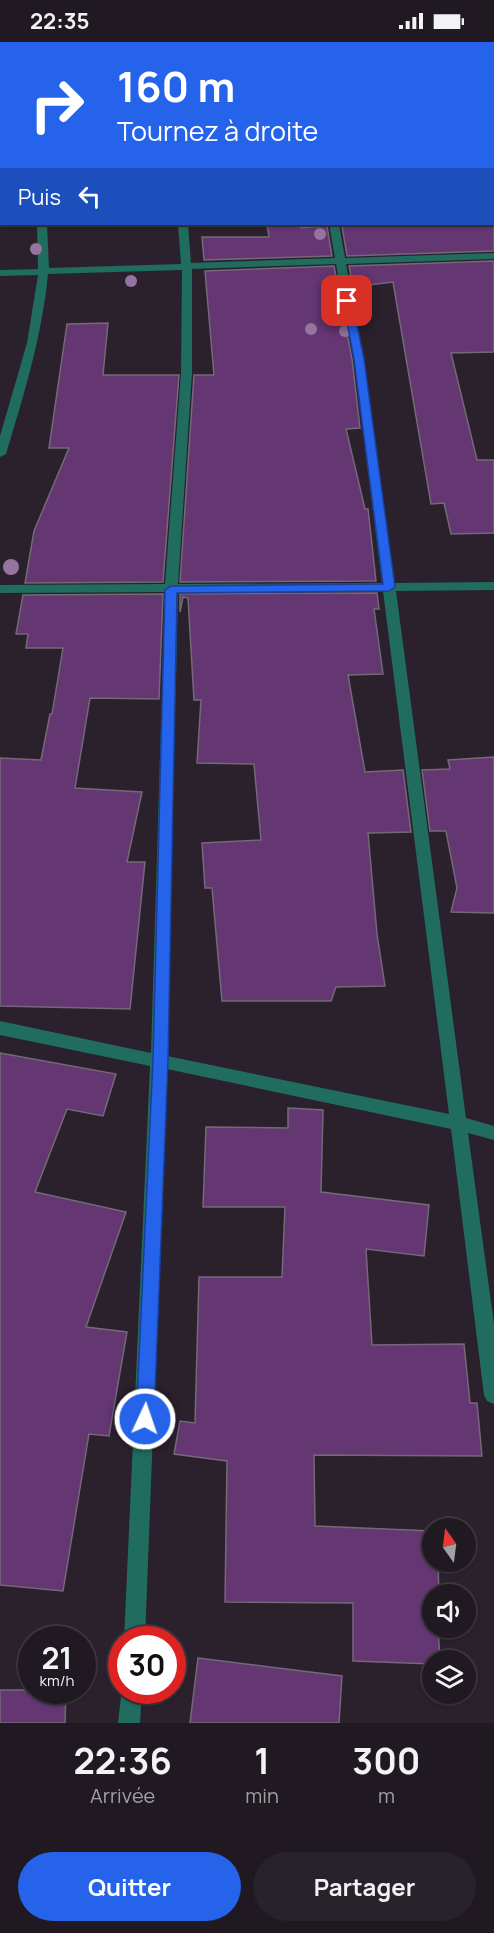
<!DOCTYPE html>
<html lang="fr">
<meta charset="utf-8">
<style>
:root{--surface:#201922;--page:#28222a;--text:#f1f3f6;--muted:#a2a0a5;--line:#3d3840;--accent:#2563eb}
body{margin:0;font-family:Manrope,sans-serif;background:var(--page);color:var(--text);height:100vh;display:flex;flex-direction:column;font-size:22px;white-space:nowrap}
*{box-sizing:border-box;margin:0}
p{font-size:20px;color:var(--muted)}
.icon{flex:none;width:33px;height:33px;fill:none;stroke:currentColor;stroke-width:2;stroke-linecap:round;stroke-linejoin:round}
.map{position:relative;height:1681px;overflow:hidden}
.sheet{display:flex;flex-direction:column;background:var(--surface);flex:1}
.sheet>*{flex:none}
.top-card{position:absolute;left:0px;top:0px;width:495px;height:183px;box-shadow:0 2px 4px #0004,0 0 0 2px var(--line);background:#2563eb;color:#fff;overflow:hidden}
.needle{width:39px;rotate:346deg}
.tools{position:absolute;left:422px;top:1476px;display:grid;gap:12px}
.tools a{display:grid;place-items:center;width:54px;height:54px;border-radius:50%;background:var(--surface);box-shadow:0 2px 4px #0004,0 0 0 2px var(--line);font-size:30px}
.speed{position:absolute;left:18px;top:1584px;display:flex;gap:12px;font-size:30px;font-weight:700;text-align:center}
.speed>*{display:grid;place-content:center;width:78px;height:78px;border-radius:50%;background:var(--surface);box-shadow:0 2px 4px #0004,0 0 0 2px var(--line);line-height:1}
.speed small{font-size:15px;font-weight:400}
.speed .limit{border:9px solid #d22;background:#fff;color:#111}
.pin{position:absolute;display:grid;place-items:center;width:51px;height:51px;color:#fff;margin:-26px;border-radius:12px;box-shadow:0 3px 9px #0006}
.me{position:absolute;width:66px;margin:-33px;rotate:3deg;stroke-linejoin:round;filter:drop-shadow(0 0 4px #0008)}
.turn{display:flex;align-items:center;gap:21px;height:126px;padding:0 18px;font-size:27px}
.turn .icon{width:78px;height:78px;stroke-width:2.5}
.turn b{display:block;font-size:42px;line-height:51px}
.then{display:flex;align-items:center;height:57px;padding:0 18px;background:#0003;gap:12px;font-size:22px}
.eta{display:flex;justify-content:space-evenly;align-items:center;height:102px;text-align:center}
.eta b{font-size:36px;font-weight:700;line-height:42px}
.primary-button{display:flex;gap:12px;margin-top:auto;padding:12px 18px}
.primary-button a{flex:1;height:69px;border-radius:36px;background:var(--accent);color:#fff;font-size:24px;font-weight:700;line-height:69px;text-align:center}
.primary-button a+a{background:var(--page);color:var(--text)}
.status{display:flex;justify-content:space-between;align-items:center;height:42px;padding:0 30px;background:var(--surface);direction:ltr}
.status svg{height:16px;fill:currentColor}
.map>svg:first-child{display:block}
</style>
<div class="status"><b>22:35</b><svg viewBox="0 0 49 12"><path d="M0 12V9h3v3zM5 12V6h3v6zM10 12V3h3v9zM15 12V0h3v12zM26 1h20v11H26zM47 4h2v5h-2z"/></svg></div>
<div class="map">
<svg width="494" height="1681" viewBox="0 0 494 1681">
<rect width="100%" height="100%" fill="#2a212d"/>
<path fill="#643672" stroke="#746977" stroke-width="1.5" d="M300 182 301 186 327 184 332 214 204 218 202 195H269L267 183Z
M386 182H494V209L347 214 342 184Z
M494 219V310L451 311 477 418H494V491L451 492 444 461 431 462 393 240 353 245 349 224Z
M334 224 352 317 360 386 346 387 365 467H368L376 539 180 540 194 333H214L205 229Z
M108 281 103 333H179L163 540 25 541 34 489 69 406H49L67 282Z
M377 551 379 567H374L383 632 348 633 365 730 403 728 411 790 368 791 377 892 385 944 336 945 331 959H222L212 846H205L202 801 261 798 254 722 197 721 201 658H194L188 556 183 555 180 570V552Z
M163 552 159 657 90 656 75 746 142 750 127 820H145L130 967 0 964V716L41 718 50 672H52L63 606H26L28 592H16L23 553Z
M494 715V871L451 870 457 846 446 789H430L422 728 450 727 448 718Z
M0 1011 116 1032 103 1074 67 1067 35 1150 126 1170 86 1285 127 1290 109 1394 89 1392 63 1549 0 1543Z
M288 1066 323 1068 321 1150 429 1163 424 1214 366 1207 372 1303 464 1302 470 1361H477L482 1414 314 1413 315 1484 432 1489V1520H438L439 1552H432V1586H438L440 1618H432V1622L353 1619V1561L225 1560 227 1419 174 1412 180 1379 195 1381 199 1235H282L285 1165H203L206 1085 288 1086Z
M198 1616 342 1634 339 1681H190Z
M0 1648H66L65 1681H0Z"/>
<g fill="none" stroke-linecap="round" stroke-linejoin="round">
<path fill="#206c5e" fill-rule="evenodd" d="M33 0H41V2H33Z
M172 0H180V2H172Z
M300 0H308L309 2H301Z
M452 0H460V2H452Z
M480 0H494V3V2H478Z
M0 32H2L0 38Z
M37 182H47L49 226 181 222 178 182H188L191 221 335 216 329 182H339L345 216 494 211V217L346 222 364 317 394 541 494 540V548L396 549 466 1076 494 1084V1098L468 1091 494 1282V1362L487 1359 484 1353 451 1087 167 1027 145 1598H124L150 1024 0 993V979L151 1011 165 550 0 551V543L165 542 181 331 182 228 48 232C42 294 24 353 6 412L0 415V394L27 301 38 233 0 234V228L38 227ZM336 222 354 317 382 541 178 542 192 331V227ZM383 549 449 1072 167 1014 178 550Z
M122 1645V1648H142L140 1681H118Z"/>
</g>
<g fill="#95749f">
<circle cx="320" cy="192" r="6"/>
<circle cx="36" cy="207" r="6"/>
<circle cx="131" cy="239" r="6"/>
<circle cx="311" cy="287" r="6"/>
<circle cx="345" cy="289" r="6"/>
<circle cx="11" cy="525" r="8"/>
</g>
<path fill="#2563eb" stroke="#184099" stroke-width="1.5" d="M347 256 352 259 364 317 395 545 389 549 177 551 168 1018 154 1377 151 1383 145 1386 139 1383 136 1377 153 1018 165 548 171 544 383 542 354 317 343 259Z"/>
</svg>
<div class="tools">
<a><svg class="needle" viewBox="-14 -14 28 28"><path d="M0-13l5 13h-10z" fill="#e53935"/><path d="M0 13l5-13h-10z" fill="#a2a0a5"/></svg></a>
<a><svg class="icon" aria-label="sound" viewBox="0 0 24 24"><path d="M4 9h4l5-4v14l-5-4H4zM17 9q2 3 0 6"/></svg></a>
<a><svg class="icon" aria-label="layers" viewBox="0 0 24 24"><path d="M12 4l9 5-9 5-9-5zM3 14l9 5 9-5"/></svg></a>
</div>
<div class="speed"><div>21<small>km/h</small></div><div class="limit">30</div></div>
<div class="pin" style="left:347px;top:259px;background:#d93025"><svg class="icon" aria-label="arrive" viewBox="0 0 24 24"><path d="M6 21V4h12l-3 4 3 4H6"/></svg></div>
<svg class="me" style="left:145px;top:1377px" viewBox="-20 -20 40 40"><circle r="17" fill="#2563eb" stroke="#fff" stroke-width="3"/><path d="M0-11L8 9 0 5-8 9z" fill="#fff"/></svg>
<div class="top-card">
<div class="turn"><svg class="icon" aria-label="right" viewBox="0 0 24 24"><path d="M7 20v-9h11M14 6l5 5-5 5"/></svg><div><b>160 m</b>Tournez à droite</div></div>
<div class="then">Puis<svg class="icon" aria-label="left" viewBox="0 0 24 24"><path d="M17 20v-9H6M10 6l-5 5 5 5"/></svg></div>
</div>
</div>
<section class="sheet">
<div class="eta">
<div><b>22:36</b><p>Arrivée</p></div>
<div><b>1</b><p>min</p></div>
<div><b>300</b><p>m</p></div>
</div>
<div class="primary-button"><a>Quitter</a><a>Partager</a></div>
</section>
